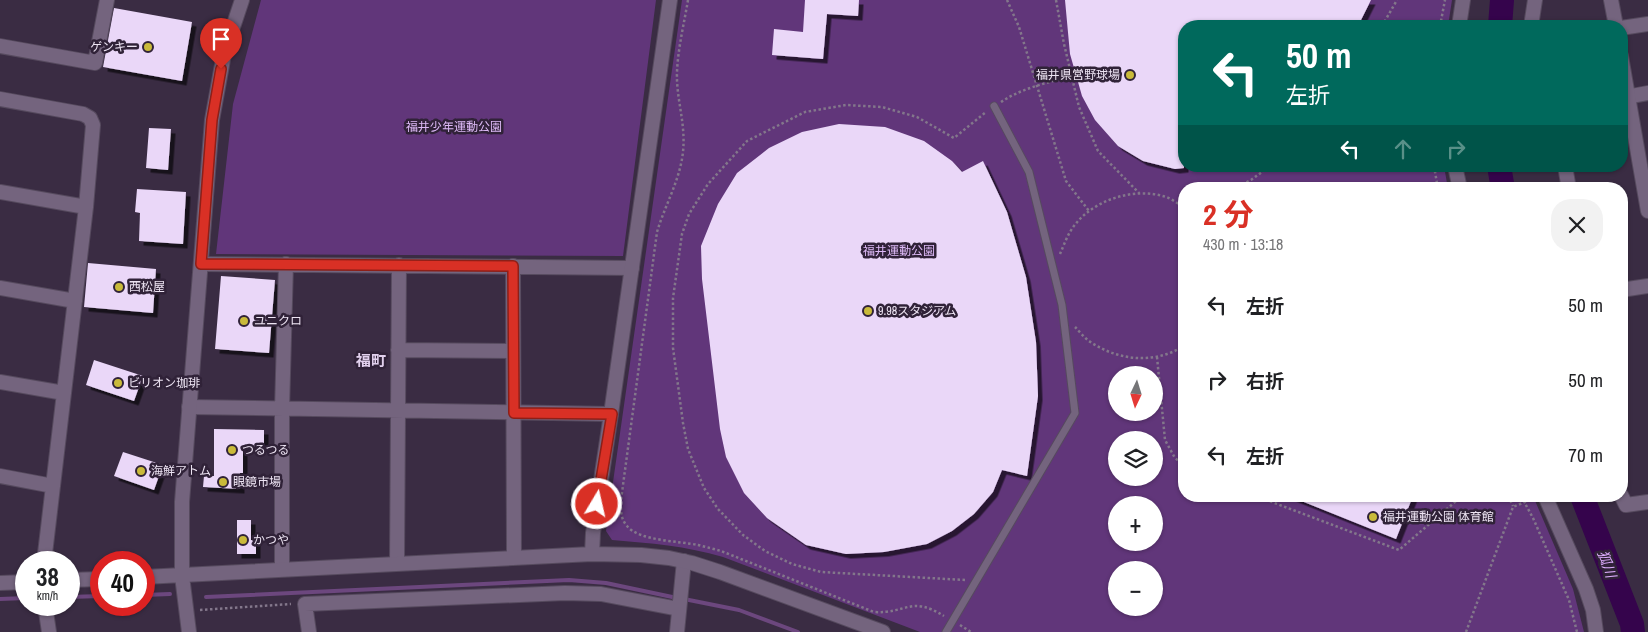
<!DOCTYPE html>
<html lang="ja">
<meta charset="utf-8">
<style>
:root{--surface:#fff;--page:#f2f2f2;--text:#202124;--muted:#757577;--accent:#d93025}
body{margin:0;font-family:"Archivo Narrow","Noto Sans JP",sans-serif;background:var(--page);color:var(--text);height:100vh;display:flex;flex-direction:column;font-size:19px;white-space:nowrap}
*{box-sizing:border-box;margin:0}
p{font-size:16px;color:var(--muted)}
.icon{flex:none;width:28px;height:28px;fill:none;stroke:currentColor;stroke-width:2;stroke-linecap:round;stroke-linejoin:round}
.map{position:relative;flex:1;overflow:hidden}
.panel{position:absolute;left:1178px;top:182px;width:450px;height:320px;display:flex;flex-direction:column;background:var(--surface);border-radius:20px;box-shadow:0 1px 4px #0004}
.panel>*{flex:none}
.top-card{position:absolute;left:1178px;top:20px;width:450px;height:152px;border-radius:20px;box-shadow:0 1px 4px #0004;background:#00695c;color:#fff;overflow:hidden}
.needle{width:32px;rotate:184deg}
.controls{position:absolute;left:1108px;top:366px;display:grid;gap:10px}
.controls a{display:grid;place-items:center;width:55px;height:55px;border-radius:50%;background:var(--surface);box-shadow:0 1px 4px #0004;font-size:25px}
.speed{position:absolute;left:15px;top:551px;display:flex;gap:10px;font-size:25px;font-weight:700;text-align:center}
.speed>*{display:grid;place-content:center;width:65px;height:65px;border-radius:50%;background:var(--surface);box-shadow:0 1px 4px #0004;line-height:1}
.speed small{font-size:12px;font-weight:400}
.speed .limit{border:8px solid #d22;background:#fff;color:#111}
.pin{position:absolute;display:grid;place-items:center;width:42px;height:42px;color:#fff;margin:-51px -21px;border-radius:50% 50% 50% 0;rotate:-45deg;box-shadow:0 0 5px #0007}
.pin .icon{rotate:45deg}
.me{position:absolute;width:55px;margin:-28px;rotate:9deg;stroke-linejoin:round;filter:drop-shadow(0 0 4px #0008)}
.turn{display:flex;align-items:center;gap:18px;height:105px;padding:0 25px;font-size:22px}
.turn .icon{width:65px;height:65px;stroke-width:2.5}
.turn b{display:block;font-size:35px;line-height:42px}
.lanes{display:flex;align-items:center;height:48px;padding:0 25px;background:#0003;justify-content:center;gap:25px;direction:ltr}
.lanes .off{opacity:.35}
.round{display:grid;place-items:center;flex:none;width:52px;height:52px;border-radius:20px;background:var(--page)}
.head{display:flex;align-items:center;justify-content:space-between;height:85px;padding:0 25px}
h1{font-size:30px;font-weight:700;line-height:38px;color:var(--accent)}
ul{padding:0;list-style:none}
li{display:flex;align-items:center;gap:15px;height:75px;padding:0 25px}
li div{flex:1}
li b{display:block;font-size:19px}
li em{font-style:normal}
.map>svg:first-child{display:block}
</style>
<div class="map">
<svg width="1648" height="632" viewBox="0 0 1648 632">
<defs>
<filter id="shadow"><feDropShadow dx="4.5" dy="4.5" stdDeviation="0" flood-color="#0009"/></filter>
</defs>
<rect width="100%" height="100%" fill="#3a2c43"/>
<path fill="#61367a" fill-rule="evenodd" d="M261 0H656L623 256 216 254 233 104Z
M682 0H1452L1448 26H1184V166H1444L1448 189H1184V496H1533L1573 589 1584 632H920L723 557C686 546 650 543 612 540L606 531ZM1116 375H1154V412H1116ZM1116 440H1154V478H1116ZM1116 505H1154V542H1116ZM1116 570H1154V608H1116Z"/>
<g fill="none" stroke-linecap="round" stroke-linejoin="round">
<path stroke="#6c477e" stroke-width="4" d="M144 595 170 594
M69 597 101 596
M206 597 569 580 606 583 677 598
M0 599 26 598
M684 599 739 610 798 632"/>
<path stroke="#35044c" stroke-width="24" d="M1500 26 1502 0
M1499 166 1503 189
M1582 496 1632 624 1633 632"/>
</g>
<path fill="#ead7f8" filter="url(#shadow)" d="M805 0H859L858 16 827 14 823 59 772 55 774 29 803 32Z
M1065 0H1371L1358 26H1184V168L1175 169 1143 161 1118 146 1095 120 1082 96 1070 54Z
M114 8 192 22 182 81 103 67Z
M839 124 885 127 924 141 952 161 962 172 983 161 1007 212 1026 277 1036 342 1038 396 1027 476 1002 470 993 492 974 514 952 531 927 544 884 552 846 554 806 545 767 518 744 493 726 457 720 429 702 279 701 246 718 204 737 173 769 148 802 132Z
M149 128 171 129 168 170 146 168Z
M137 189 186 192 183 244 139 241 140 213 135 212Z
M88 263 156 269 153 313 84 307Z
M221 276 275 280 269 353 215 349Z
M94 360 143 376 134 401 86 385Z
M214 429 264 430V447H243V473H240V489L203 487 204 476H214Z
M123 452 163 465 154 490 114 476Z
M1289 496H1413L1396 539Z
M237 520H251V540L256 541V554H237Z"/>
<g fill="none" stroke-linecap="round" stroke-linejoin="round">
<defs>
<path id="service" d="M946 632 1075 413 1062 305 1029 172 994 106"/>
<path id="minor" d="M1531 26 1535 0
M1621 28 1648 24
M0 46 95 63 107 0
M1621 98 1648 93
M0 99 83 114 90 118 93 125 86 207 44 562
M1565 166 1569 189
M0 192 86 207
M201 264 632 268
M513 266 514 557
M0 288 75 301
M1621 290 1648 286
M398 350 513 351
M0 382 64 393
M189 407 611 414
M0 476 53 486
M1621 495 1626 505 1648 502
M397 563 399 265
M282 569V410L286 264
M45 605 49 632
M309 632 305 604 565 593 601 594 679 609
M677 632 684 561"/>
<path id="tertiary" d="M1611 0 1616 26
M1459 26 1463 0
M1621 56 1648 211
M1455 166 1460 189
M1545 496 1586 589 1593 610 1596 632
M592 554 593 533 611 414 670 0
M144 577 592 554 641 555 669 558 692 563 720 572 883 632
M69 580 101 579
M0 583 26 582
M189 632 182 576V502L212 120 224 54 242 0"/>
</defs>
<use href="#service" stroke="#564a5e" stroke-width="9"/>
<use href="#minor" stroke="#564a5e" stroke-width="16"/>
<use href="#tertiary" stroke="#564a5e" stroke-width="16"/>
<path stroke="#83778b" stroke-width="2.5" stroke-dasharray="2.5 2.5" stroke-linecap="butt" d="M688 0C684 24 678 48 677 72 676 99 686 123 683 152 680 180 665 205 657 232L621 500C621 510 620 518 627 526 639 541 679 541 698 545 706 547 714 549 721 551L874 612C907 614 910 595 944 616
M1007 0 1019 27 1066 181 1089 211
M1056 0 1064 44 1079 107 1098 151 1139 193
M1382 26 1397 0
M1440 26 1445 0
M1001 102C1022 88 1047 83 1071 76
M1434 166 1438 189
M1233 189 1251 180 1270 166
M1060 254C1063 247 1066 239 1070 232 1088 201 1133 186 1166 197 1172 199 1178 204 1184 207
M1075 327C1080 332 1085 339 1092 343 1120 361 1155 364 1184 346
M1157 357 1165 440 1175 458 1184 465
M1256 496 1399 550 1462 496
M1508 496 1513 506
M1521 496 1533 518 1569 600 1577 632
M965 580 821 572 792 564 765 551 743 535 718 509 704 488 688 449 683 423 673 348V298L682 234 689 214 708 184 747 141 805 112 846 105 882 107 917 117 954 138 986 112
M200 610 291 604
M960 625 971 632
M1466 632 1513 507 1532 499"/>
<use href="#service" stroke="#74647e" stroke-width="7"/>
<use href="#minor" stroke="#74647e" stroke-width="14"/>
<use href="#tertiary" stroke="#74647e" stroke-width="14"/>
</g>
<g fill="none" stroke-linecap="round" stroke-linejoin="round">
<defs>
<path id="route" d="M221 69 212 120 201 264 513 266 514 413 612 414 597 504"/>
</defs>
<use href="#route" stroke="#8d1f18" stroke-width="12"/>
<use href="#route" stroke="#d93025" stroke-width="9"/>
</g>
<g fill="#c9ba3a" stroke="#302238" stroke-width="2">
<circle cx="148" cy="47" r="5"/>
<circle cx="1130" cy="75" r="5"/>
<circle cx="119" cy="287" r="5"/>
<circle cx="868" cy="311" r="5"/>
<circle cx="244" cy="321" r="5"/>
<circle cx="118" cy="383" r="5"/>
<circle cx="232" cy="450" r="5"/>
<circle cx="141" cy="471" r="5"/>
<circle cx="223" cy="482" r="5"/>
<circle cx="1373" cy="517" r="5"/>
<circle cx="243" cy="540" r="5"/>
</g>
<g text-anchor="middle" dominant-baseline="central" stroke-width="5" stroke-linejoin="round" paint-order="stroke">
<g font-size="12" fill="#ede4f3" stroke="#302238" text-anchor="start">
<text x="138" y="47" text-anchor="end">ゲンキー</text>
<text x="1120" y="75" text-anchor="end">福井県営野球場</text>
<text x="129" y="287">西松屋</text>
<text x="878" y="311">9.98スタジアム</text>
<text x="254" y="321">ユニクロ</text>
<text x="128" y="383">ビリオン珈琲</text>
<text x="242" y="450">つるつる</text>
<text x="151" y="471">海鮮アトム</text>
<text x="233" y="482">眼鏡市場</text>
<text x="1383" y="517">福井運動公園 体育館</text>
<text x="253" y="540">かつや</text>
</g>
<g font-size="12" fill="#ddb9f6" stroke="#302238">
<text x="454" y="127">福井少年運動公園</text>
<text x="899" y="251">福井運動公園</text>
</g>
<g font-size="14" font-style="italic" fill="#ddadfd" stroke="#302238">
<text transform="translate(1607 564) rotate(70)">狐川</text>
</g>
<g font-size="15" font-weight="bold" fill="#e1d0ed" stroke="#302238">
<text x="371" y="360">福町</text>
</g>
</g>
</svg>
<div class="controls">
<a><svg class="needle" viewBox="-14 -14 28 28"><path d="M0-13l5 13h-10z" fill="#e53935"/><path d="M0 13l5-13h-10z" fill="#757577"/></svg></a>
<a><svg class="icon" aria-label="layers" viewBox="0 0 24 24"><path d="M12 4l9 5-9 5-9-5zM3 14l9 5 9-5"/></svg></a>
<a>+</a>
<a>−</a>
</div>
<div class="speed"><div>38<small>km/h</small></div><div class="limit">40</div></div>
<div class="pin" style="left:221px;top:69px;background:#d93025"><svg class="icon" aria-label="arrive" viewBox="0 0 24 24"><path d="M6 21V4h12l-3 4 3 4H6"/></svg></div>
<svg class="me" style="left:597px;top:504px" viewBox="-20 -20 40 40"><circle r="17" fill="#d93025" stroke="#fff" stroke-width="3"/><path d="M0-11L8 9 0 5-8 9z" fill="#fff"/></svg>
<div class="top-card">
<div class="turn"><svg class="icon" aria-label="left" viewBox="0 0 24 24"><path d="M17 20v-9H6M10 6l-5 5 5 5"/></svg><div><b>50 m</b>左折</div></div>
<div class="lanes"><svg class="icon" aria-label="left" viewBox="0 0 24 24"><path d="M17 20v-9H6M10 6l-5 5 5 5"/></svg><svg class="icon off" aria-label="ahead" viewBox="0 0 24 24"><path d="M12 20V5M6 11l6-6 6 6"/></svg><svg class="icon off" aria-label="right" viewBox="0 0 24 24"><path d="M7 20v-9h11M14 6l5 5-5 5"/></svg></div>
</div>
<section class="panel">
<div class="head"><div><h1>2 分</h1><p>430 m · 13:18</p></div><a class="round"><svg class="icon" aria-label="close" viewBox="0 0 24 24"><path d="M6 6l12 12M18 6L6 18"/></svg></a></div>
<ul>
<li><svg class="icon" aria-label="left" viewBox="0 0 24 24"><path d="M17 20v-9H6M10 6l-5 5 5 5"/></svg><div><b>左折</b></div><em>50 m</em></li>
<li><svg class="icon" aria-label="right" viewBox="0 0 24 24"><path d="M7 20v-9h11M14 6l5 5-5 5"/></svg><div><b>右折</b></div><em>50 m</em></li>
<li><svg class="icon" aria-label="left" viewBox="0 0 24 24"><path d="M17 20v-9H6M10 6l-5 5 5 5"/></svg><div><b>左折</b></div><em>70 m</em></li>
</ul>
</section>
</div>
